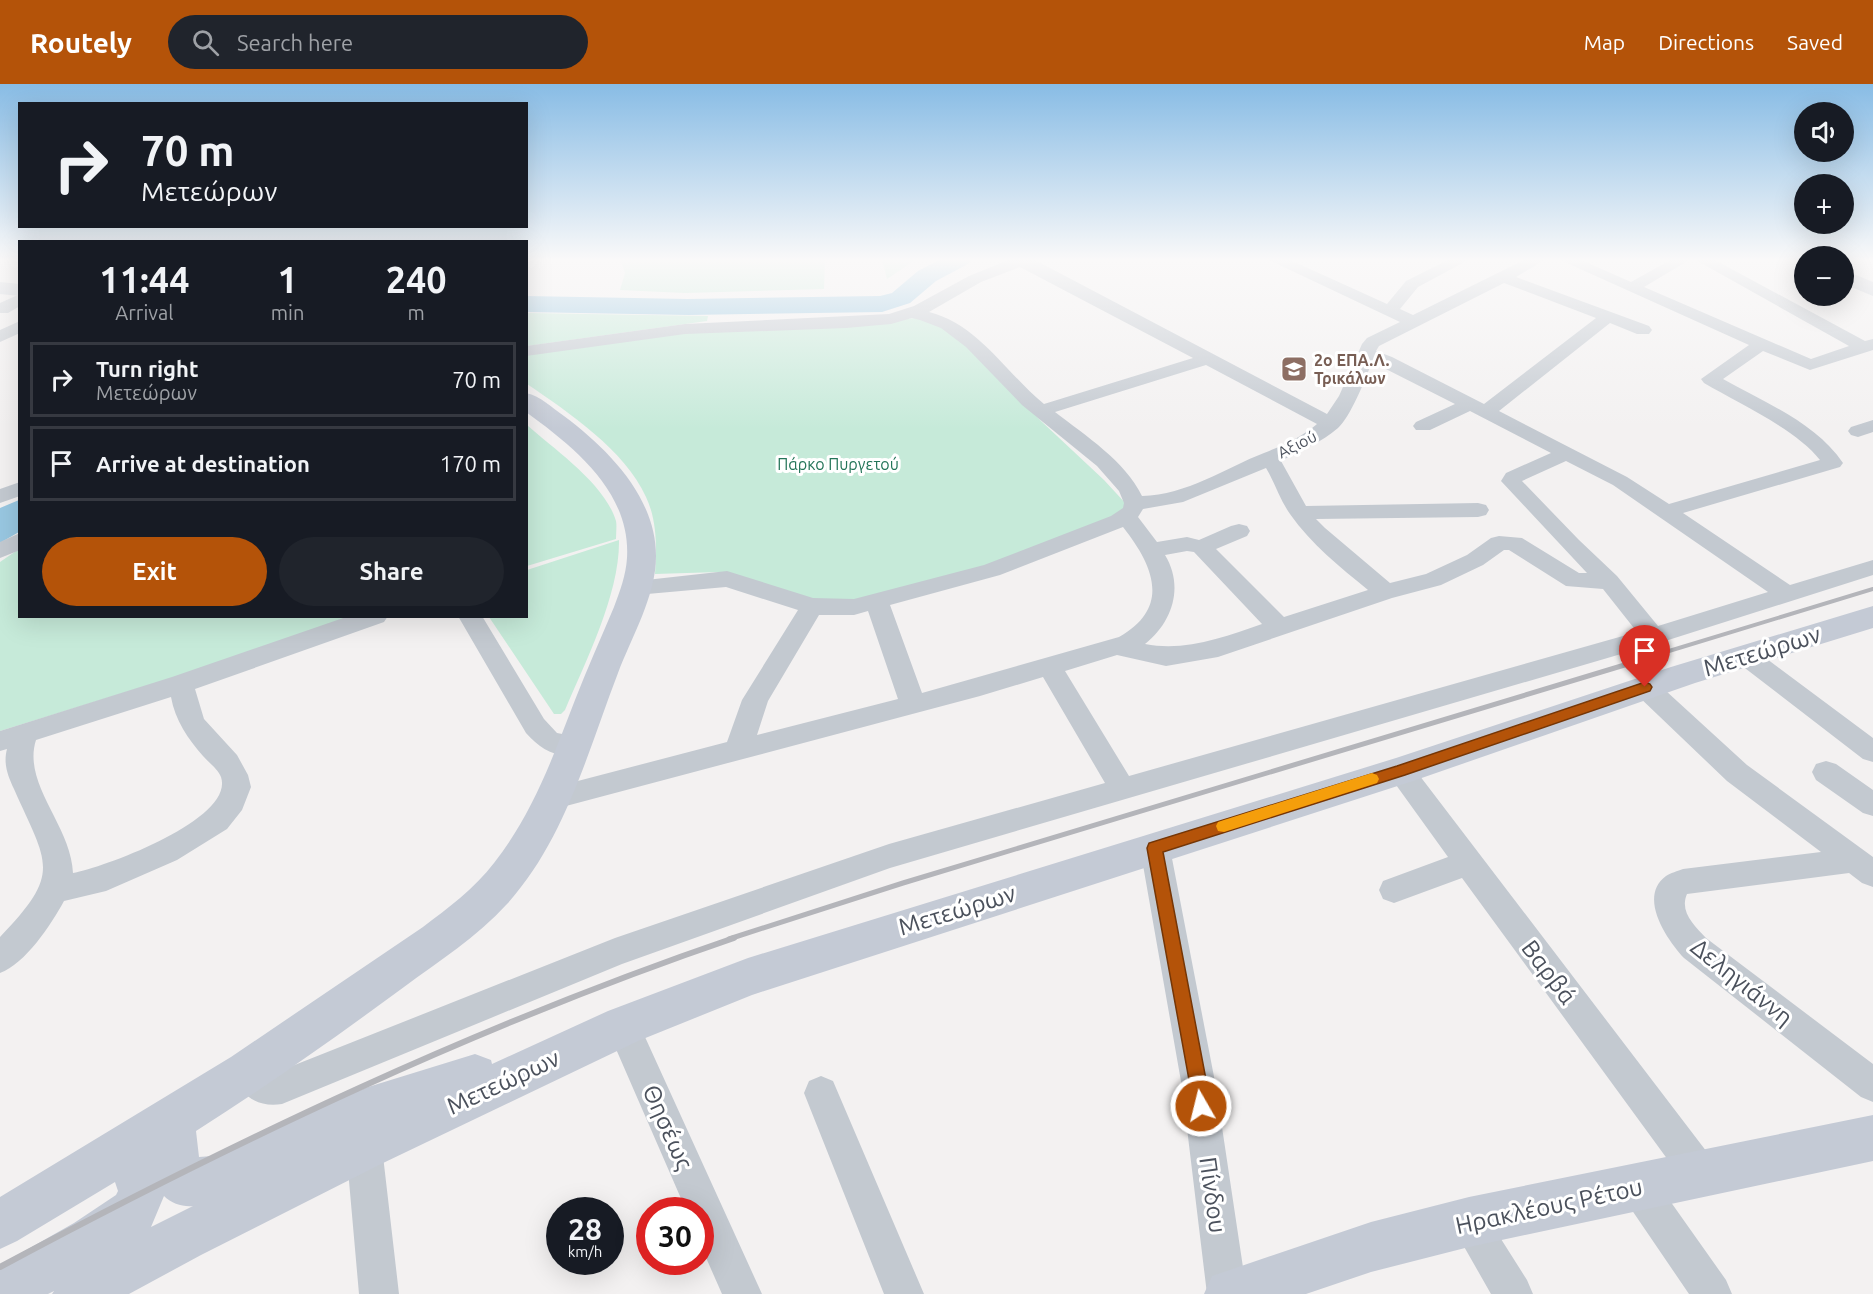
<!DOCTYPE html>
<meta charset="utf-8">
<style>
:root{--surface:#171b24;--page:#20242c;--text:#f1f3f6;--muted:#9ea1a6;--line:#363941;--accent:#b45309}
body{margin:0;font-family:Ubuntu,sans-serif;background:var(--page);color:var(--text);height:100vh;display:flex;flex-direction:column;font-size:22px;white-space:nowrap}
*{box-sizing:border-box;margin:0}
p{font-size:20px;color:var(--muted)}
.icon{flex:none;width:33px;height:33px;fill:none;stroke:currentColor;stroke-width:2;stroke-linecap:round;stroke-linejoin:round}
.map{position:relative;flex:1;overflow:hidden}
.panel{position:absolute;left:18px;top:156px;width:510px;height:378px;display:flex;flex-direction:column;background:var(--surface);border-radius:0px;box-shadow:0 6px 24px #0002}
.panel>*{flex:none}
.guide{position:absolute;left:18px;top:18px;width:510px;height:126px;border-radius:0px;box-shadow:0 6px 24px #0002;background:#171b24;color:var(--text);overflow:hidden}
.fabs{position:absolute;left:1794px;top:18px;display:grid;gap:12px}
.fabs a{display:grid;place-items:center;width:60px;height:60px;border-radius:50%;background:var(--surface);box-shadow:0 6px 24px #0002;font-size:30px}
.speed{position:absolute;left:546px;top:1113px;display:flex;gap:12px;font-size:30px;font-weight:700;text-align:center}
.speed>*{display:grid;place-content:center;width:78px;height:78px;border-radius:50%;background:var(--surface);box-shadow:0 6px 24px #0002;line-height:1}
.speed small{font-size:15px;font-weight:400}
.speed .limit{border:9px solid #d22;background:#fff;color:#111}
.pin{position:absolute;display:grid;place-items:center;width:51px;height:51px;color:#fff;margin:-62px -26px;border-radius:50% 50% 50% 0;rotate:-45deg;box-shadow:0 0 6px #0007}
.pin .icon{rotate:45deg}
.me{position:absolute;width:66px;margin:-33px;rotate:352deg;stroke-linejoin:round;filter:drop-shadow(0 0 4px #0008)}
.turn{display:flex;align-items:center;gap:21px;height:126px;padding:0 24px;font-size:27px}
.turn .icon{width:78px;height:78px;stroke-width:2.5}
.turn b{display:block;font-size:42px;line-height:51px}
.eta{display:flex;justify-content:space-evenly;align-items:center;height:102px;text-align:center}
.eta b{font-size:36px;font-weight:600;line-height:42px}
.cta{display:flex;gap:12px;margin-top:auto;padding:12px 24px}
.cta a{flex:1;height:69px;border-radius:36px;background:var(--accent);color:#fff;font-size:24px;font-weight:600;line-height:69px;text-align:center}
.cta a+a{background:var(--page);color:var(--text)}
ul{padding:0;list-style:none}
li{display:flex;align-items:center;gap:18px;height:75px;margin:0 12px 9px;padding:0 12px;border:3px solid var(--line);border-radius:0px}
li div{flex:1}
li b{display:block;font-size:22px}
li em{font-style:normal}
header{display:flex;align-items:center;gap:36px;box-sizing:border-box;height:84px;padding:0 30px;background:var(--accent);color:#fff}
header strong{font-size:28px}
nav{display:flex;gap:33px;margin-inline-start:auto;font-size:21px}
.search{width:420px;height:54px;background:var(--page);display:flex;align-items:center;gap:15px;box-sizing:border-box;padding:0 21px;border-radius:33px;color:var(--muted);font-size:22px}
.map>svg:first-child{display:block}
</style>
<header>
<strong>Routely</strong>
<div class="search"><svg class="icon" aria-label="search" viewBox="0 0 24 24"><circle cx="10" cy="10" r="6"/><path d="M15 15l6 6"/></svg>Search here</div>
<nav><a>Map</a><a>Directions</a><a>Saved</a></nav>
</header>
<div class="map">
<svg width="1873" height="1210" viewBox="0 0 1873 1210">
<rect width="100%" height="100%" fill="#f3f1f1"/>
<path fill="#c6ead9" d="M620 175H825L824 205 685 209 620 206 625 189Z
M882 175H917L887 195Z
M526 229 708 232 707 237 527 262Z
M914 234 933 237 959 252 1041 337 1104 396 1128 422 1124 429 995 479 878 513 818 519 719 488 655 490C657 464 657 436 646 413 625 366 568 328 527 300L526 270 670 249 886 238Z
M527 341C555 366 605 400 616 437 617 442 616 449 616 455L527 482Z
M619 456C620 509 586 577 565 626L561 630H554L489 533 526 532 527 486Z
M19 465 20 532 357 533 259 567 0 647V478Z"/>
<path fill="#98c7e1" d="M19 416V448L0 459V424Z"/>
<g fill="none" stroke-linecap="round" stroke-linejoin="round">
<path fill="#98c7e1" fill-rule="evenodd" d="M941 175H972L968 180 936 197 910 219 882 228 688 231 526 228V212L688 215 880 212 892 209 918 187Z"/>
<path fill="#c3c9d0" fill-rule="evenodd" d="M1011 175H1033L1327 330 1339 312 1362 260 1367 254 1400 238 1267 175H1288L1387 220 1406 197 1450 175H1470L1418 203 1400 225 1413 231 1526 175H1546L1516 193 1649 242 1652 246 1649 250H1637L1610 239 1499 327 1627 393 1669 420 1820 376C1796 345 1738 319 1704 299L1701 295 1749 261 1558 175H1579L1631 198 1672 175H1691L1644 203 1811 275 1849 262 1694 175H1713L1865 257 1873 255V266L1810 286 1763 267 1723 295C1764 318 1816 339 1843 379L1840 383 1683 429 1790 501 1873 476V491L1662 558 890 784 622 880 282 1020C255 1024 240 1010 230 986L235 974 247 969 259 974 268 986H282L615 854 889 760 1105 699 1043 593 980 612 551 726 541 723 537 715 541 707 551 704 727 658 742 616 798 526 726 503 636 511 628 508 624 503 628 498 727 487 813 514 854 515 984 481 1111 432 1123 424 1124 419 1119 407 1097 382 1022 321 966 263 941 244 920 236 912 234 891 240 846 244 685 250 526 272V262L685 240 889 230 914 222 969 192ZM1020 183 1193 274 1044 320C1006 289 978 240 929 228L981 198ZM1504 199 1596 234 1484 320 1392 273 1376 267 1379 262ZM1372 278 1455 320 1416 338 1413 342 1416 346H1430L1470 327 1551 369 1506 389 1501 397 1587 489H1579L1522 454 1499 452 1491 454 1467 471 1426 490 1390 499 1325 444 1316 435 1478 433 1486 431 1489 426 1486 421 1478 419 1306 422 1281 377C1300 367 1322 358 1338 344 1351 332 1365 296 1372 278ZM1206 281 1317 340C1302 353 1282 362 1264 369 1225 384 1187 411 1142 412 1125 377 1086 352 1055 328ZM1566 377 1613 401 1768 508 1658 542 1617 492 1579 456 1522 397ZM1266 384C1275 399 1280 416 1290 430 1311 460 1340 483 1368 506L1284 533 1216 465 1247 452 1250 447 1247 442 1239 440 1231 442 1199 456 1187 453 1157 458 1138 433 1143 425 1183 418ZM1123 443C1153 481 1172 523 1119 553L922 609 890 521 1000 491ZM1504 466H1509L1566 502 1603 505 1637 548 1129 692 1065 587 1117 571 1166 582 1218 573 1392 514 1441 501 1483 481ZM1187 467 1194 468 1262 540C1224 553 1185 568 1145 560 1173 538 1184 502 1165 471ZM868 527 898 615 757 651 768 617 819 531H854Z
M20 210V222L8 229H0V219Z
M20 237V249L0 258V246Z
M1873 336V348L1858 353 1851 351 1848 347 1851 343Z
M20 398V412L0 419V405Z
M20 449V466L0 474V458Z
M349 532H388L384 538 195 605 204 635 237 671 248 691 251 703 242 726 227 745 177 776 106 807 64 817C51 841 25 880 0 889V853C63 788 47 780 14 705 8 692 3 680 7 665L0 667V647L172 593ZM171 613C175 636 188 655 203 672 209 679 218 685 221 693 235 735 105 783 73 789 71 741 22 700 36 656Z
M458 532H482L544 635 557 649 583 654 587 661 583 668C558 676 542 667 526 649Z
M1746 563 1755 566 1873 654V678L1863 675 1737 578 1734 572 1737 566Z
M1645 594 1654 596 1747 681 1873 773V803L1862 799 1849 789 1687 810C1679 828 1695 842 1706 854L1873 980V1018L1861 1013 1684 874C1668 857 1637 813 1666 792 1670 789 1678 787 1683 785L1821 768 1727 697 1636 610 1632 603 1636 596Z
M1400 676 1410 679 1713 1076 1718 1089 1713 1102 1700 1107 1687 1102 1462 794 1394 819 1383 815 1379 806 1383 797 1448 773 1386 687 1390 679Z
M1826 677 1836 680 1873 706V732L1863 729 1816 696 1812 688 1816 680Z
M1155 752 1165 755 1170 764 1216 1003 1247 1210H1207L1182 1003 1140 764 1145 755Z
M623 926 635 931 762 1210H722L700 1160V1126H686L606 942 611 931Z
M821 992 833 997 924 1210H884L804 1009 809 997Z
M364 1045 377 1050 382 1063 399 1210H359L346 1063 351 1050Z
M1638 1084 1651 1090 1726 1196 1732 1210H1689L1625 1116 1619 1103 1625 1090Z
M1469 1119 1482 1125 1527 1196 1533 1210H1491L1450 1138 1456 1125Z"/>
<path fill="#c4cad5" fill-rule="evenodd" d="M1844 186 1873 198V212L1844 200Z
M0 198 20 200V212L0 210Z
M526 309C541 312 552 324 564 332 608 365 656 413 656 472 656 512 632 552 618 589 588 667 565 756 507 820 477 853 439 877 404 903 336 953 267 1002 196 1047L199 1073 212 1072 288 1036 368 1003 475 970 491 976 492 980 608 927 748 874 1396 674 1671 583 1873 522V544L1695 599 1413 697 752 911 638 957 381 1080 201 1171 129 1210H52L54 1207 48 1210H0V1181L74 1139 116 1111 118 1107 115 1098 17 1157 0 1165V1113L231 973 423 843C448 824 474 805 494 779 532 731 553 673 575 616 587 585 601 554 614 523 620 507 626 491 627 474 631 408 574 363 526 328ZM164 1112C172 1120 183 1123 193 1122L151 1143Z
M1873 1031V1077L1469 1163 1371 1188 1306 1210H1204L1212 1192 1371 1138 1469 1113Z"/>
<path stroke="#b4b5ba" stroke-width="4" d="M1646 574 1873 505"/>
<path stroke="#b4b5ba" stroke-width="5" d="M729 855 903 799 1651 573"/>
<path stroke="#b4b5ba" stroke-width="6" d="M0 1183C237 1056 479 941 734 854"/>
</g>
<linearGradient id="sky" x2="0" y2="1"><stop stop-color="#88bce5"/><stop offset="0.51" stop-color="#faf9f9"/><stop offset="1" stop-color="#faf9f9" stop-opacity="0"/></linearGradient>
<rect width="1873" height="345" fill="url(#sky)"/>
<path fill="#b45309" stroke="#753606" stroke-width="1.5" d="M1645 598 1650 600 1652 603 1650 607 1405 691 1163 768 1211 1022 1208 1029 1201 1032 1195 1029 1147 764 1149 759 1397 682Z"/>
<path fill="#f59e0b" d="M1372 689 1377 691 1379 695 1377 699 1224 748 1218 747 1216 742 1218 738 1224 736Z"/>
<defs>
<symbol id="school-square" viewBox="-11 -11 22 22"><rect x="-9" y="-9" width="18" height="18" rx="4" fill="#8d6e63" stroke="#fff"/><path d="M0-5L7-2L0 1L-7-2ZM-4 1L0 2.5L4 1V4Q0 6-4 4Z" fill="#fff"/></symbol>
</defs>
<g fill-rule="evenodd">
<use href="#school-square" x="1279" y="270" width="30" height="30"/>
</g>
<g text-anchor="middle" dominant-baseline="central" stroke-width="6" stroke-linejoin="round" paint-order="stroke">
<g font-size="16" font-weight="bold" fill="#785e54" stroke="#fff" text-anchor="start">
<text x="1314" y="276">2ο ΕΠΑ.Λ.<tspan x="1314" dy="18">Τρικάλων</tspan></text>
</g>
<g font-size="16" fill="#4b515c" stroke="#fff">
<text transform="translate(1297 360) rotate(-27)">Αξιού</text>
</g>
<g font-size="16" fill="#247559" stroke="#fff">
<text x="838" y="380">Πάρκο Πυργετού</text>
</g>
<g font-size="24" fill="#4b515c" stroke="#fff">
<text transform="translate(1762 567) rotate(-17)">Μετεώρων</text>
<text transform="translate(957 826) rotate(-17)">Μετεώρων</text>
<text transform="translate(1549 888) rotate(53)">Βαρβά</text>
<text transform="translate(1742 898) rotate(39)">Δεληγιάννη</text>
<text transform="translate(503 998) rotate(-25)">Μετεώρων</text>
<text transform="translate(668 1043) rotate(66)">Θησέως</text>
<text transform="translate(1213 1111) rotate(82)">Πίνδου</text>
<text transform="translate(1549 1122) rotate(-12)">Ηρακλέους Ρέτου</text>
</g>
</g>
</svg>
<div class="fabs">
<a><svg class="icon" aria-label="sound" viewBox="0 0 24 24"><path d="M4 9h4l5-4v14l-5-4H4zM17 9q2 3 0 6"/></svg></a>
<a>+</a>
<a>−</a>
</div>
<div class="speed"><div>28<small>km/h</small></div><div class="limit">30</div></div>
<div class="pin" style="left:1645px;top:603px;background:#d93025"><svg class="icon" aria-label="arrive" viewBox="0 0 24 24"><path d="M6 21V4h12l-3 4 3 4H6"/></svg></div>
<svg class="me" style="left:1201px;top:1022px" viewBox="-20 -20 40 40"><circle r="17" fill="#b45309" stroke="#fff" stroke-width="3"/><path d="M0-11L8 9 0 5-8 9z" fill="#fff"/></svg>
<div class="guide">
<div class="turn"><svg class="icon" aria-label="right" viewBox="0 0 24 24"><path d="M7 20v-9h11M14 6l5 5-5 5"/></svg><div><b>70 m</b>Μετεώρων</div></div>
</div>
<section class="panel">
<div class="eta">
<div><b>11:44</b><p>Arrival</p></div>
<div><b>1</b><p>min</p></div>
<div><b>240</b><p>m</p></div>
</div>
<ul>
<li><svg class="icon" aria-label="right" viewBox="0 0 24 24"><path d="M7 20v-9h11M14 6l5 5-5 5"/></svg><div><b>Turn right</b><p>Μετεώρων</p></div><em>70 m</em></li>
<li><svg class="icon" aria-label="arrive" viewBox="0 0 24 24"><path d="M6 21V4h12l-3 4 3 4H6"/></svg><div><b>Arrive at destination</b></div><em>170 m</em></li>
</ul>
<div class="cta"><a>Exit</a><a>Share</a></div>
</section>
</div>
